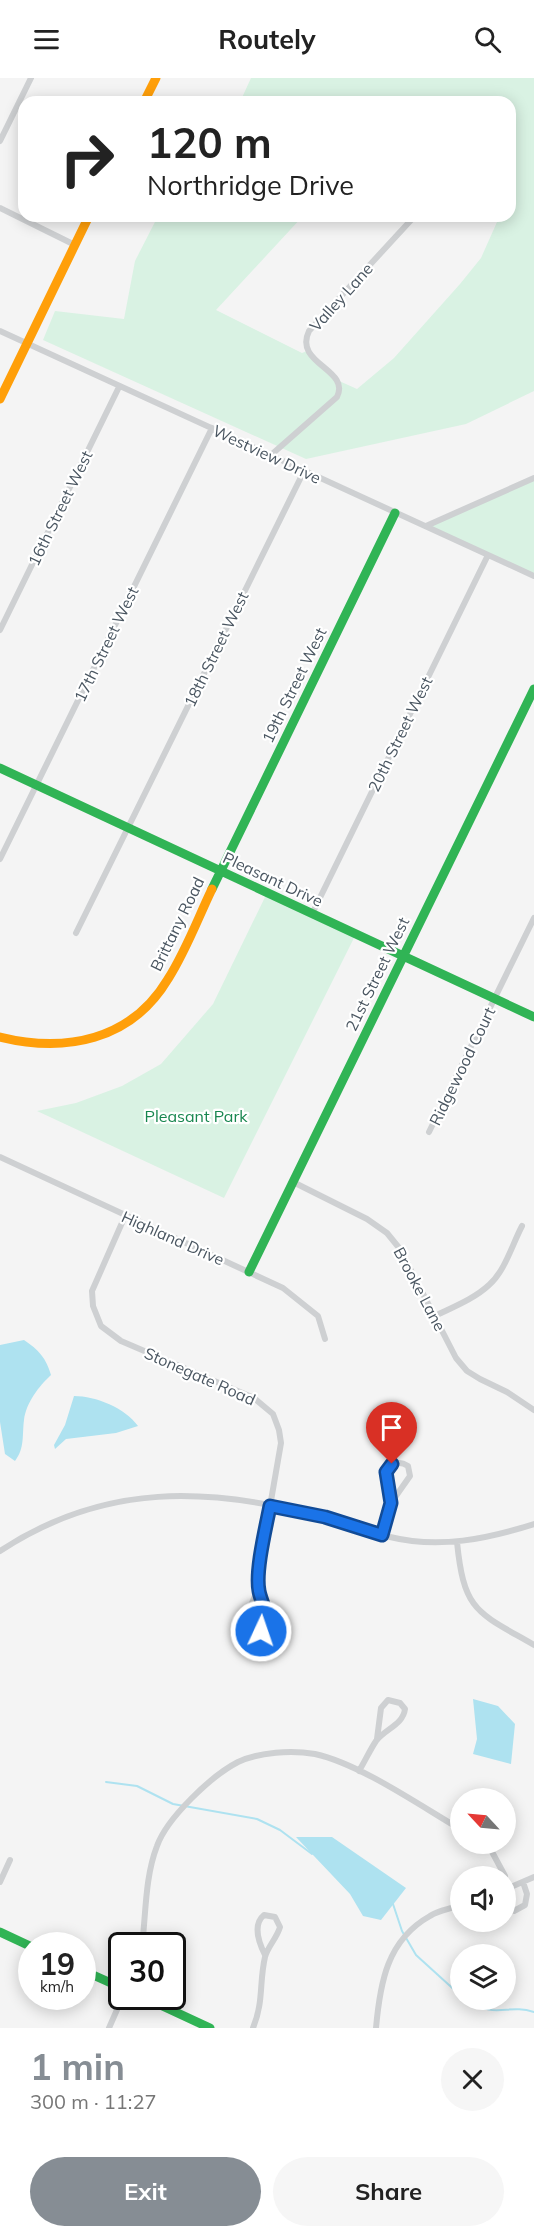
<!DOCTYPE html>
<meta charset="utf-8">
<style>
:root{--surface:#fff;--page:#f6f6f6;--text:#222;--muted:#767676;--accent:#868d94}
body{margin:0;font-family:Mulish,sans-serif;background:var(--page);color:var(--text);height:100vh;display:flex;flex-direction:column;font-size:22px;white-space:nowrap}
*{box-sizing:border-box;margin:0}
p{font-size:20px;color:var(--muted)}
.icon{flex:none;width:33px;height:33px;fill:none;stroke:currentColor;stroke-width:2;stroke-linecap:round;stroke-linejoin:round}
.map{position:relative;height:1950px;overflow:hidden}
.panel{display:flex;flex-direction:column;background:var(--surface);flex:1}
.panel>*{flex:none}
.top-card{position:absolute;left:18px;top:18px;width:498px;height:126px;border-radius:18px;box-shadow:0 3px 15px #0003;background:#fff;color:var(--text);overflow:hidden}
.needle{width:39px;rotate:296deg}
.fabs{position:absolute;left:450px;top:1710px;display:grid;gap:12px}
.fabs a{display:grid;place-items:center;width:66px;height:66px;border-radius:50%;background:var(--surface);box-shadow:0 3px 15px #0003;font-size:30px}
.speed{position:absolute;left:18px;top:1854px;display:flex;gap:12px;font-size:30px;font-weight:700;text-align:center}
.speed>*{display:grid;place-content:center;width:78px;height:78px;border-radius:50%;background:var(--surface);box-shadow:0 3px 15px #0003;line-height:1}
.speed small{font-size:15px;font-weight:400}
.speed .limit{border:3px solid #111;border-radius:9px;background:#fff;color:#111}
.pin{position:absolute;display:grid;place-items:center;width:51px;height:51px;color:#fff;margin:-62px -26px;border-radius:50% 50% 50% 0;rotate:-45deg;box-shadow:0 0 6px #0007}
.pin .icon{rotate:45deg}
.me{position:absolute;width:66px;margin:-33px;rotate:3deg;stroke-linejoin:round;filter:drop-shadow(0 0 4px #0008)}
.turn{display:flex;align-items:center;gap:21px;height:126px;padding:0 30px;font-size:27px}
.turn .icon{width:78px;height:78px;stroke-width:2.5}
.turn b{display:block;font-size:42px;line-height:51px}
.round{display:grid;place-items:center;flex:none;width:63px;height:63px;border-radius:32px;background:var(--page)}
.summary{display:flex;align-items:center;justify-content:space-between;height:102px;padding:0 30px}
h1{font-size:36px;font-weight:700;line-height:45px;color:var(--accent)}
.action{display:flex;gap:12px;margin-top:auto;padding:12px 30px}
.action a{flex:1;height:69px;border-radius:36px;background:var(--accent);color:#fff;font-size:24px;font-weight:700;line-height:69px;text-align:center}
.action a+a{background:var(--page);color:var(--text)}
header{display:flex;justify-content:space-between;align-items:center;height:78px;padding:0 30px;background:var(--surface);font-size:27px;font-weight:700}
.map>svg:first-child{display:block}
</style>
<header><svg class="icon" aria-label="menu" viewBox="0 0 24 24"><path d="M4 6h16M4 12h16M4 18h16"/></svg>Routely<svg class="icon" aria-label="search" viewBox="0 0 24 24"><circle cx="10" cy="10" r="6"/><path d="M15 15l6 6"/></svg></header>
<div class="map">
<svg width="534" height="1950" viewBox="0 0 534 1950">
<rect width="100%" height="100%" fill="#f4f4f4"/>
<path fill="#d9f2e3" d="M251 0H534V313L466 346 306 381 43 262 55 233 124 241 135 183 158 138H303L216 232 302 275 307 273 337 302 357 311 394 280 460 206 481 180 497 144V138H510V24H240Z
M534 400V498L426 448Z
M267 815 356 856 224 1120 37 1033 76 1025 122 1008 161 986 213 926Z"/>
<path fill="#aee2f0" d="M24 1262C39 1272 46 1280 51 1297 39 1308 26 1325 24 1342 22 1357 25 1370 15 1383L5 1376 0 1344V1267Z
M74 1318C96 1318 125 1330 138 1348L116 1355 66 1361 55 1371 54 1367 65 1347Z
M473 1621 498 1628 515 1646 511 1686 473 1676 477 1661Z
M296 1759H332L406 1810 381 1842 363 1838 350 1816Z"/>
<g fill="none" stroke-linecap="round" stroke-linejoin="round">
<path stroke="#aee2f0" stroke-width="2" d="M106 1704 137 1708 173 1726 257 1741 280 1752 312 1776
M393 1826 402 1853 416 1877 460 1917
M466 1922C497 1942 507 1925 534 1934"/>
<path stroke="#ced0d2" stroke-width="6" d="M0 63 31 0
M0 130 75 167
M0 253 534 498
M271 377 337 319C351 291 293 286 309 253L412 141
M426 448 534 400
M0 552 119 309
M0 781 212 350
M312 836 488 477
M76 855 304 393
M429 1054 534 840
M0 1079 283 1210 318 1238 325 1261
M293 1104 367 1141 387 1155 400 1171 456 1280 467 1293 480 1301 507 1314 534 1332
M125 1138 92 1213 93 1228 101 1248 121 1263 254 1320 273 1336 279 1352 281 1365 264 1463 258 1511 266 1546 264 1551 257 1554 246 1550 244 1544 258 1511
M435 1238C453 1229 474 1221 489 1207 505 1193 512 1167 522 1148
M382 1457 391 1425 410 1398 408 1388C400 1383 391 1384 386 1394L391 1425
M457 1464C464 1534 477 1534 534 1567
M0 1473C105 1404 208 1409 325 1439 347 1445 368 1454 390 1459 439 1471 487 1461 534 1446
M359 1693C365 1683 370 1672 376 1663 385 1651 403 1647 405 1631L400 1625 388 1622 381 1630 377 1661
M482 1766 491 1772 505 1798
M0 1804 10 1782
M506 1811 534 1799
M506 1828 514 1833 525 1827 527 1816 523 1804
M142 1868C146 1835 145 1799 157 1768 167 1740 211 1698 238 1684 260 1674 291 1672 315 1676 360 1686 419 1727 460 1751
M109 1950 123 1918
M253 1950C264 1923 259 1905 265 1879 268 1868 277 1860 280 1849L275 1839 264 1837C252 1847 259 1865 265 1877
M376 1950C380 1905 387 1862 430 1838 438 1832 451 1831 460 1827"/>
<path stroke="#30b455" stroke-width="9" d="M0 690 534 939
M212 811 395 435
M249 1194 534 611
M0 1854 32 1869
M82 1892 122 1910
M141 1918 210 1950"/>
<path stroke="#ff9f0a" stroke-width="9" d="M144 24 156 0
M0 321 89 138
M0 959C65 975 131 963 168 901 186 873 198 840 212 811"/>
</g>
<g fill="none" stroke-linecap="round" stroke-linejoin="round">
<defs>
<path id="route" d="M261 1553C273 1543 261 1525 259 1513 255 1493 266 1449 270 1428L325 1439 382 1457 391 1425 386 1394 392 1386"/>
</defs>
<use href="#route" stroke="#114b97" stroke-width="15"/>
<use href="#route" stroke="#1a73e8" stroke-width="10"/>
</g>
<g text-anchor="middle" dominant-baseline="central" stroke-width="4.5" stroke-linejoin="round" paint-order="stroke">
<g font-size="16" fill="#4a5661" stroke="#fff">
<text transform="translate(341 219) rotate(-48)">Valley Lane</text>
<text transform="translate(267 376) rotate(25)">Westview Drive</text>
<text transform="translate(60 430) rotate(-64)">16th Street West</text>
<text transform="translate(106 566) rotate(-64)">17th Street West</text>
<text transform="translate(216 571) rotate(-64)">18th Street West</text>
<text transform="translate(294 607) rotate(-64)">19th Street West</text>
<text transform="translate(400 656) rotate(-64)">20th Street West</text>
<text transform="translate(273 801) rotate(25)">Pleasant Drive</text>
<text transform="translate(177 846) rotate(-64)">Brittany Road</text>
<text transform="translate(377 896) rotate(-64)">21st Street West</text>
<text transform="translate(462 988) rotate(-64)">Ridgewood Court</text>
<text transform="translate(173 1160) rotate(24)">Highland Drive</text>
<text transform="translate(420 1211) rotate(62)">Brooke Lane</text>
<text transform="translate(200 1298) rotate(24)">Stonegate Road</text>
</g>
<g font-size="16" fill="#17864f" stroke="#fff">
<text x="196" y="1038">Pleasant Park</text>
</g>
</g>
</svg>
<div class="fabs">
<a><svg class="needle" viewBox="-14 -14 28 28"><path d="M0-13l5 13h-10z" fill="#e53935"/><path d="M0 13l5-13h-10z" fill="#767676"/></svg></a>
<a><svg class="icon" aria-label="sound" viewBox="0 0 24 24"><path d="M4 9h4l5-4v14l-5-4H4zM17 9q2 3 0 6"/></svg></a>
<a><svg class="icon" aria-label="layers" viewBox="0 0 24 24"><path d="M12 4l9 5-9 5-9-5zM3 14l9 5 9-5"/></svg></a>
</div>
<div class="speed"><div>19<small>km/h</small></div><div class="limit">30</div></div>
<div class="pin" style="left:392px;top:1386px;background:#d93025"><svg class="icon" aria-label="arrive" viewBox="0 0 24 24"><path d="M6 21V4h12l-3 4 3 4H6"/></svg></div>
<svg class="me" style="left:261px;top:1553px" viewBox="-20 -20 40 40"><circle r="17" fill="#1a73e8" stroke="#fff" stroke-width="3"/><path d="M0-11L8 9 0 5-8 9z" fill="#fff"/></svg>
<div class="top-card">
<div class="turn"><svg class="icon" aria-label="right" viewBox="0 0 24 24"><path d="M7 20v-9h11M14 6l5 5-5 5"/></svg><div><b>120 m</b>Northridge Drive</div></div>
</div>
</div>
<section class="panel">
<div class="summary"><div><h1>1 min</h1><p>300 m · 11:27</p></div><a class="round"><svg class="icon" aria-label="close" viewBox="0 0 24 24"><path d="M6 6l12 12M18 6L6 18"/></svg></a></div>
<div class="action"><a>Exit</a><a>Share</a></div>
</section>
